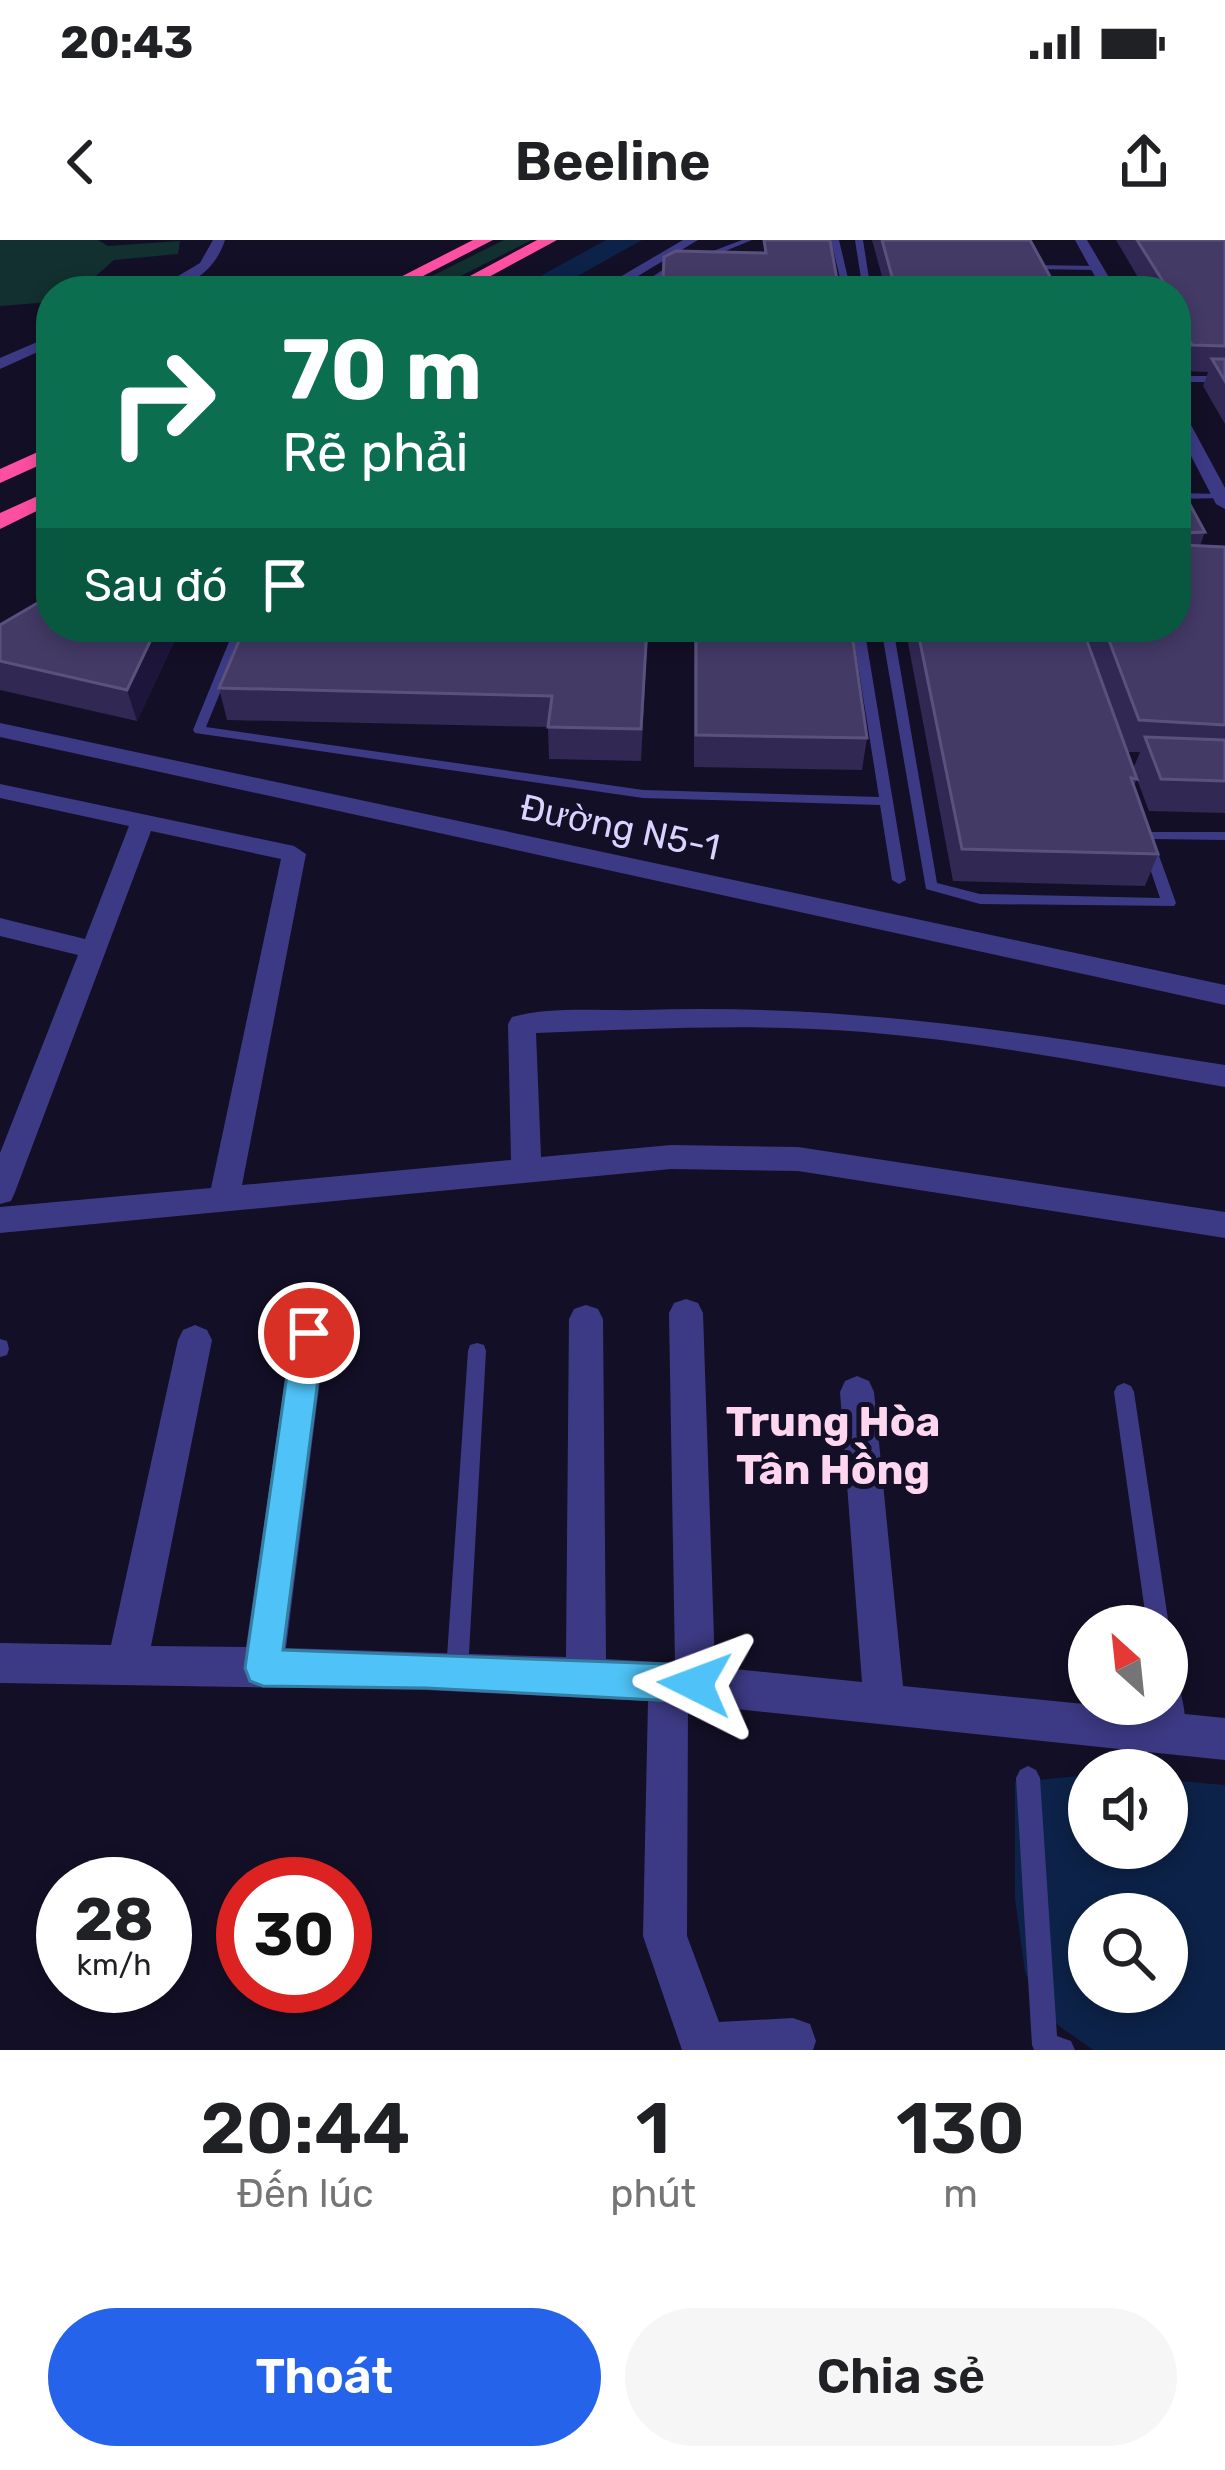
<!DOCTYPE html>
<html lang="vi">
<meta charset="utf-8">
<style>
:root{--surface:#fff;--page:#f6f6f6;--text:#202124;--muted:#757577;--accent:#2563eb}
body{margin:0;font-family:Rubik,sans-serif;background:var(--page);color:var(--text);height:100vh;display:flex;flex-direction:column;font-size:45px;white-space:nowrap}
*{box-sizing:border-box;margin:0}
p{font-size:39px;color:var(--muted)}
.icon{flex:none;width:66px;height:66px;fill:none;stroke:currentColor;stroke-width:2;stroke-linecap:round;stroke-linejoin:round}
.map{position:relative;height:1810px;overflow:hidden}
.side{display:flex;flex-direction:column;background:var(--surface);flex:1}
.side>*{flex:none}
.guide{position:absolute;left:36px;top:36px;width:1155px;height:366px;border-radius:48px;box-shadow:0 6px 18px #0003;background:#0b6e4f;color:#fff;overflow:hidden}
.needle{width:78px;rotate:333deg}
.controls{position:absolute;left:1068px;top:1365px;display:grid;gap:24px}
.controls a{display:grid;place-items:center;width:120px;height:120px;border-radius:50%;background:var(--surface);box-shadow:0 6px 18px #0003;font-size:60px}
.speed{position:absolute;left:36px;top:1617px;display:flex;gap:24px;font-size:60px;font-weight:700;text-align:center}
.speed>*{display:grid;place-content:center;width:156px;height:156px;border-radius:50%;background:var(--surface);box-shadow:0 6px 18px #0003;line-height:1}
.speed small{font-size:30px;font-weight:400}
.speed .limit{border:18px solid #d22;background:#fff;color:#111}
.pin{position:absolute;display:grid;place-items:center;width:102px;height:102px;color:#fff;margin:-51px;border:6px solid #fff;border-radius:50%;box-shadow:0 3px 12px #0007}
.me{position:absolute;width:132px;margin:-66px;rotate:273deg;stroke-linejoin:round;filter:drop-shadow(0 0 9px #0008)}
.turn{display:flex;align-items:center;gap:42px;height:252px;padding:0 48px;font-size:54px}
.turn .icon{width:156px;height:156px;stroke-width:2.5}
.turn b{display:block;font-size:84px;line-height:102px}
.then{display:flex;align-items:center;height:114px;padding:0 48px;background:#0003;gap:24px;font-size:45px}
.eta{display:flex;justify-content:space-evenly;align-items:center;height:204px;text-align:center}
.eta b{font-size:72px;font-weight:600;line-height:84px}
.button{display:flex;gap:24px;margin-top:auto;padding:24px 48px}
.button a{flex:1;height:138px;border-radius:72px;background:var(--accent);color:#fff;font-size:48px;font-weight:600;line-height:138px;text-align:center}
.button a+a{background:var(--page);color:var(--text)}
.status{display:flex;justify-content:space-between;align-items:center;height:84px;padding:0 60px;background:var(--surface);direction:ltr}
.status svg{height:33px;fill:currentColor}
header{display:flex;justify-content:space-between;align-items:center;height:156px;padding:0 48px;background:var(--surface);font-size:54px;font-weight:600}
.map>svg:first-child{display:block}
</style>
<div class="status"><b>20:43</b><svg viewBox="0 0 49 12"><path d="M0 12V9h3v3zM5 12V6h3v6zM10 12V3h3v9zM15 12V0h3v12zM26 1h20v11H26zM47 4h2v5h-2z"/></svg></div>
<header><svg class="icon" aria-label="back" viewBox="0 0 24 24"><path d="M15 5l-7 7 7 7"/></svg>Beeline<svg class="icon" aria-label="share" viewBox="0 0 24 24"><path d="M12 15V3M7 8l5-5 5 5M5 13v7h14v-7"/></svg></header>
<div class="map">
<svg width="1225" height="1810" viewBox="0 0 1225 1810">
<rect width="100%" height="100%" fill="#130f26"/>
<path fill="#12302f" d="M0 0H98L108 6 180 1 178 14 114 20 89 42 103 51H51V62L0 66Z
M504 0H532L431 51H402Z"/>
<path fill="#0c2248" fill-rule="evenodd" d="M606 0H642L551 51H513Z
M1089 1535V1608H1167V1540L1225 1545V1810H1093L1041 1773 1025 1732 1015 1659V1542ZM1089 1674H1167V1752H1089Z"/>
<g fill="none" stroke-linecap="round" stroke-linejoin="round">
<path fill="#3d3a85" fill-rule="evenodd" d="M742 0H752L667 35 640 51H631L661 31Z
M831 0H839L851 51H843Z
M855 0H863L871 51H863Z
M1035 25 1097 26 1101 28 1097 30 1032 29Z
M1176 136H1225V142H1176Z
M1176 253 1221 254 1225 258 1176 259Z
M235 387H247L206 487 643 550 879 557 852 387H864L906 640 899 644 892 640 880 565 643 558 195 493 193 490Z
M881 387H893L937 643 980 654 1160 658 1141 602 1144 599 1138 595 1140 592H1225V600L1153 599 1176 663 1174 666 980 664 926 649Z
M0 1099 7 1101 9 1109 7 1115 0 1117Z
M477 1103 484 1105 486 1111 468 1431 465 1439 457 1442 449 1439 446 1431 468 1111 470 1105Z
M1124 1143 1131 1146 1134 1152 1169 1386 1167 1390V1386H1147L1114 1152 1117 1146Z
M1167 1432 1175 1435C1182 1453 1189 1483 1183 1501L1175 1504 1167 1501 1159 1464H1167Z
M1028 1526 1036 1530 1040 1538 1057 1796 1071 1801 1075 1810H1034L1032 1805 1016 1538 1020 1530Z"/>
<path fill="#3d3a85" fill-rule="evenodd" d="M1075 0H1087L1117 51H1103Z
M1176 167 1184 172 1225 248V269L1216 264 1176 187Z
M0 483 1225 745V765L0 497Z
M0 544 294 606 306 614 242 945 511 920 508 784 512 777C551 766 600 771 640 770 847 763 1023 792 1225 825V847C1105 826 986 802 864 792 755 783 645 789 536 793L541 917 671 905 798 907 1225 972V998L798 931 671 929 0 993V967L211 948 281 619 151 591 15 952 11 961 0 964V913L78 715 0 696V678L85 699 129 586 0 558Z
M686 1059 698 1063 703 1073 715 1427 862 1442 840 1152 845 1141 857 1136 869 1141 874 1152 903 1446 1225 1478V1520L688 1464 687 1696 719 1782 793 1778 810 1784 816 1801 813 1810H682L643 1696 648 1461 426 1450 0 1443V1403L111 1405 178 1100 183 1090 195 1085 207 1090 212 1100 151 1406 246 1407 292 1093 297 1083 309 1078 321 1083 326 1093 286 1408 566 1417 569 1079 574 1069 586 1065 598 1069 603 1079 606 1419 675 1423 669 1073 674 1063Z"/>
<path fill="#3d3a85" fill-rule="evenodd" d="M213 0H225C215 32 186 51 153 51L200 23Z
M683 0H698L613 51H596Z
M51 96V106L0 129V118Z"/>
<path fill="#ff4fa3" fill-rule="evenodd" d="M473 0H493L394 51H373Z
M537 0H557L463 51H442Z
M51 206V220L0 243V229Z
M51 250V264L0 289V273Z"/>
</g>
<path fill="#312854" d="M872 0H1030L1058 51H886Z
M1116 0H1225V184L1203 146 1208 132 1183 131 1176 119V51H1146Z
M1176 239 1205 292 1200 306 1225 307V573L1149 571 1133 529 1140 512H1127L1084 387H1176Z
M0 385 51 387H181L137 481 0 450Z
M245 387H648L641 521 549 519 548 487 227 480 219 448Z
M694 387H851L867 498 862 530 694 527Z
M905 387H1082L1137 539 1134 546 1158 614 1145 646 953 641Z"/>
<path fill="#1d163a" d="M157 387H181L137 481 127 450Z"/>
<path fill="#433a66" stroke="#5a527e" stroke-width="3" d="M764 0H830L839 51H631L632 41 663 42 664 17 676 11 766 13Z
M882 0H1030L1058 51H896Z
M1137 0H1225V106L1192 105 1177 80H1186L1176 63V51H1169Z
M1212 119H1225V141Z
M1176 239 1205 292 1183 293V305L1225 307V485L1139 480 1104 387H1176Z
M51 355V387H157L127 450 0 421V385Z
M245 387H647L641 489 548 487 552 456 219 448Z
M696 387H851L867 498 696 495Z
M917 387H1082L1137 539 1131 538 1158 614 962 609Z
M1145 497 1225 500V541L1161 539Z"/>
<path fill="#4fc3f7" stroke="#337fa1" stroke-width="3" d="M309 1080 319 1084 324 1093 283 1410 695 1425 708 1431 713 1444 708 1457 695 1462 426 1448 263 1446 250 1441 245 1428 293 1093 298 1084Z"/>
<g text-anchor="middle" dominant-baseline="central" stroke-width="10" stroke-linejoin="round" paint-order="stroke">
<g font-size="36" fill="#d9d4ff" stroke="#130f26">
<text transform="translate(620 587) rotate(12)">Đường N5-1</text>
</g>
<g font-size="42" font-weight="bold" fill="#ffd6f0" stroke="#130f26">
<text x="833" y="1182">Trung Hòa<tspan x="833" dy="48">Tân Hồng</tspan></text>
</g>
</g>
</svg>
<div class="controls">
<a><svg class="needle" viewBox="-14 -14 28 28"><path d="M0-13l5 13h-10z" fill="#e53935"/><path d="M0 13l5-13h-10z" fill="#757577"/></svg></a>
<a><svg class="icon" aria-label="sound" viewBox="0 0 24 24"><path d="M4 9h4l5-4v14l-5-4H4zM17 9q2 3 0 6"/></svg></a>
<a><svg class="icon" aria-label="search" viewBox="0 0 24 24"><circle cx="10" cy="10" r="6"/><path d="M15 15l6 6"/></svg></a>
</div>
<div class="speed"><div>28<small>km/h</small></div><div class="limit">30</div></div>
<div class="pin" style="left:309px;top:1093px;background:#d93025"><svg class="icon" aria-label="arrive" viewBox="0 0 24 24"><path d="M6 21V4h12l-3 4 3 4H6"/></svg></div>
<svg class="me" style="left:695px;top:1444px" viewBox="-20 -20 40 40"><path d="M0-17L14 15 0 8-14 15z" fill="#4fc3f7" stroke="#fff" stroke-width="4"/></svg>
<div class="guide">
<div class="turn"><svg class="icon" aria-label="right" viewBox="0 0 24 24"><path d="M7 20v-9h11M14 6l5 5-5 5"/></svg><div><b>70 m</b>Rẽ phải</div></div>
<div class="then">Sau đó<svg class="icon" aria-label="arrive" viewBox="0 0 24 24"><path d="M6 21V4h12l-3 4 3 4H6"/></svg></div>
</div>
</div>
<section class="side">
<div class="eta">
<div><b>20:44</b><p>Đến lúc</p></div>
<div><b>1</b><p>phút</p></div>
<div><b>130</b><p>m</p></div>
</div>
<div class="button"><a>Thoát</a><a>Chia sẻ</a></div>
</section>
